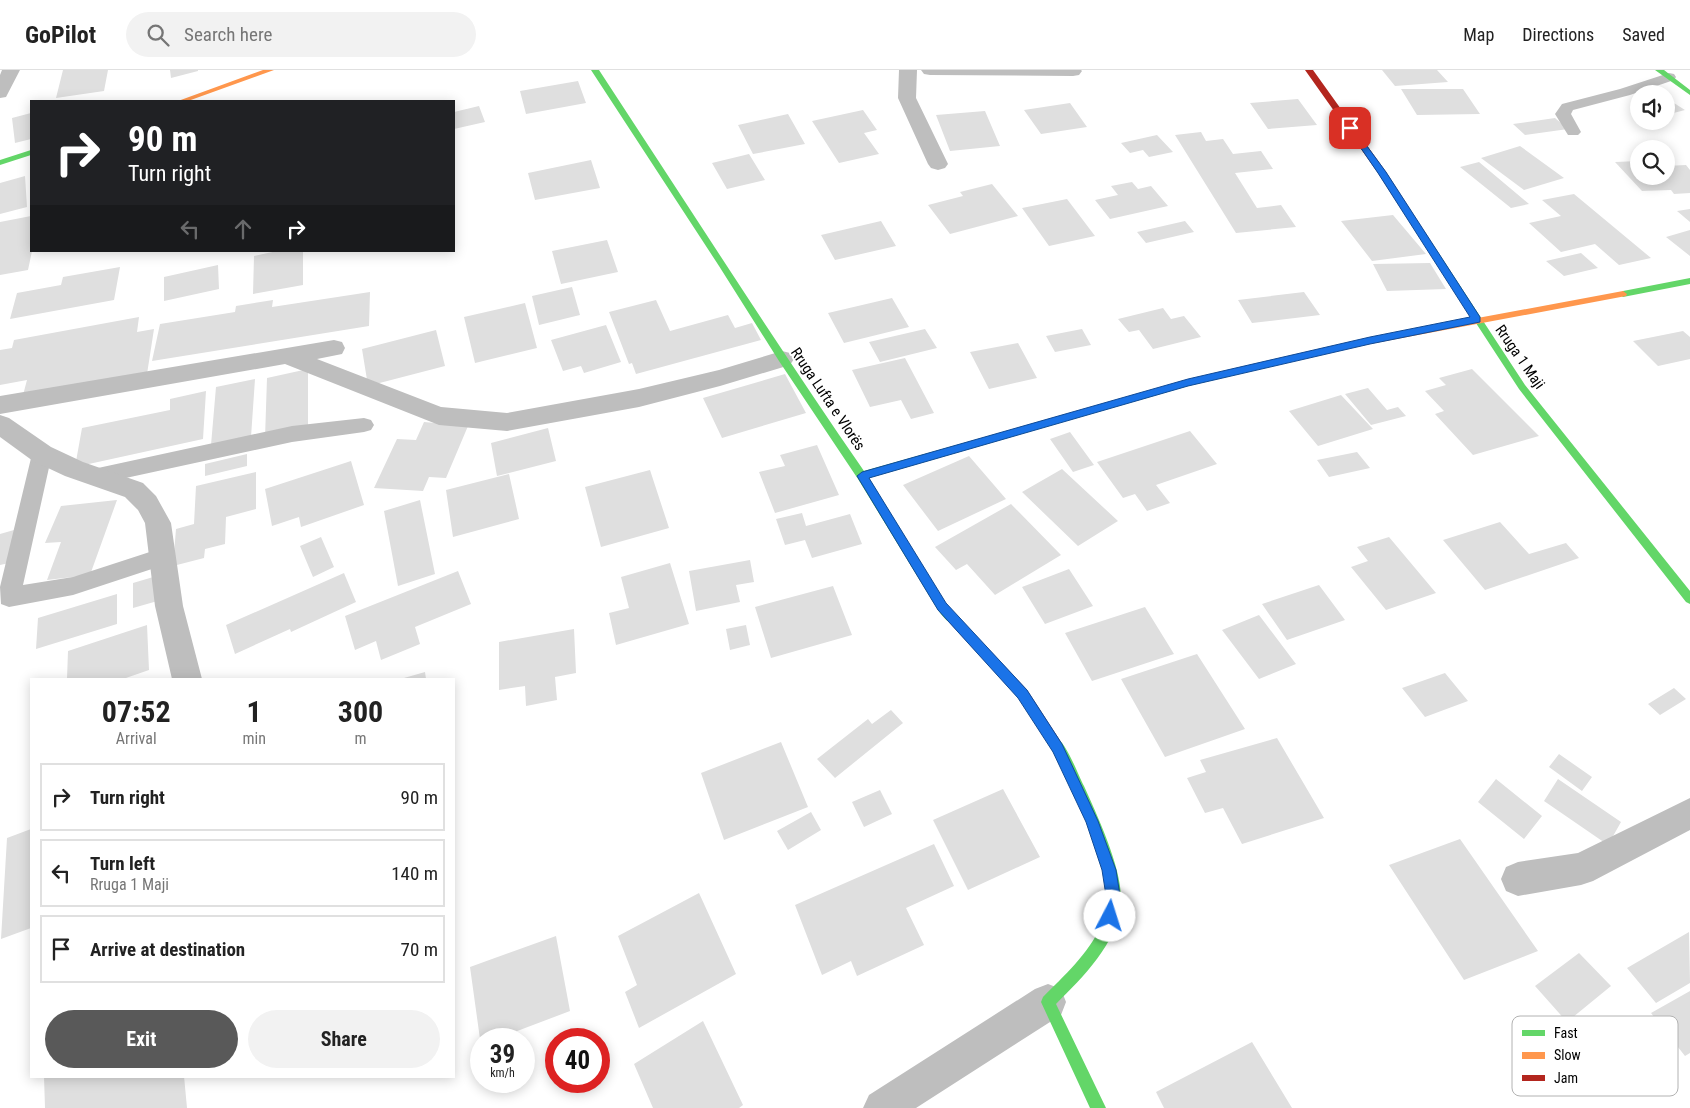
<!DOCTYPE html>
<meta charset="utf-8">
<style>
:root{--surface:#fff;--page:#f2f2f2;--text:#222;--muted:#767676;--line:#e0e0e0;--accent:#595959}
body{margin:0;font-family:"Roboto Condensed",sans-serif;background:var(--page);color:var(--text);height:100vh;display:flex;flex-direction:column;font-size:19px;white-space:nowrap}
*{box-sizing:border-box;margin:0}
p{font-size:16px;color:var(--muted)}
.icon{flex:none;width:28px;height:28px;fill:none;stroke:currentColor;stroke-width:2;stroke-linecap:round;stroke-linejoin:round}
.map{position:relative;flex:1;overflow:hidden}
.panel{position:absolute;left:30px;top:608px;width:425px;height:400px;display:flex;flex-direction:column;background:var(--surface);border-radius:0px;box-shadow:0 2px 12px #0003}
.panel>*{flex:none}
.hud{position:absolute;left:30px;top:30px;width:425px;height:152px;border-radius:0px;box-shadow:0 2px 12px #0003;background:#202124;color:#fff;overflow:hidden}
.fabs{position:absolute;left:1630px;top:15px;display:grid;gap:10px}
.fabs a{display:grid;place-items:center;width:45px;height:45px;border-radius:50%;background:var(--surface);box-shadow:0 2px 12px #0003;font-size:25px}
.speed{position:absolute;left:470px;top:958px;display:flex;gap:10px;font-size:25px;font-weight:700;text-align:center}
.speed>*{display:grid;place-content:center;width:65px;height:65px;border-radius:50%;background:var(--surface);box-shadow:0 2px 12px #0003;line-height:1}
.speed small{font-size:12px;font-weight:400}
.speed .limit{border:8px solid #d22;background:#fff;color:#111}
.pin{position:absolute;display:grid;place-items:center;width:42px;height:42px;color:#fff;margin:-21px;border-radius:10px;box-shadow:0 2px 8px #0006}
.me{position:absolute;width:55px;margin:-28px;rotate:5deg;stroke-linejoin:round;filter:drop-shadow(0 0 4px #0008)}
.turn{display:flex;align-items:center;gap:18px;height:105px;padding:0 15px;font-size:22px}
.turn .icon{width:65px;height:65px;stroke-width:2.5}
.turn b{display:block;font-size:35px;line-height:42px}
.lanes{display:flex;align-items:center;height:48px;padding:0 15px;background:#0003;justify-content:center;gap:25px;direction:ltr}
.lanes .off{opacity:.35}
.eta{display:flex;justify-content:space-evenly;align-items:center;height:85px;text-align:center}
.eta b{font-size:30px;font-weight:700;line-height:35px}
.button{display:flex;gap:10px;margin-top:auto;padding:10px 15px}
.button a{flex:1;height:58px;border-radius:30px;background:var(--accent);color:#fff;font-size:20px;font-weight:700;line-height:58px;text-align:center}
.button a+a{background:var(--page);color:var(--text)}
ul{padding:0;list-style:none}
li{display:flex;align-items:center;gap:15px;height:68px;margin:0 10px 8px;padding:0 5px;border:2px solid var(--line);border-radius:0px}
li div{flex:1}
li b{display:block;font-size:19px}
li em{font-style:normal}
header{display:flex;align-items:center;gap:30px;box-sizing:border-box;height:70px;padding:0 25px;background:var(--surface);border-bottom:1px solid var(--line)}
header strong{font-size:24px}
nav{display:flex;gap:28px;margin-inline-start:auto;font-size:18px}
.search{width:350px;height:45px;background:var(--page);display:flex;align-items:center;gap:12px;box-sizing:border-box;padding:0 18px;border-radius:28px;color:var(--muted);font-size:19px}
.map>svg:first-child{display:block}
</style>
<header>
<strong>GoPilot</strong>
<div class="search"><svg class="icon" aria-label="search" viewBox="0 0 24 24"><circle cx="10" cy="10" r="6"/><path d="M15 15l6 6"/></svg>Search here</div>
<nav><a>Map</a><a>Directions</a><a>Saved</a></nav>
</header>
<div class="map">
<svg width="1690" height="1038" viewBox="0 0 1690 1038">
<rect width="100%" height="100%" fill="#fff"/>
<path fill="#dfdfdf" d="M63 0H108L104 21 56 28Z
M170 0H198V1L171 8Z
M1382 0H1437L1448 12 1395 16Z
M578 11 586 33 526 44 520 21Z
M1401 19H1463L1480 44 1417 45Z
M1666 28 1685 40 1666 45Z
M1298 29 1317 55 1268 59 1250 33Z
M1070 33 1087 57 1041 64 1024 40Z
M479 36 485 52 454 59V42Z
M863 40 877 60 864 63 879 84 839 93 812 51Z
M985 41 1000 76 950 81 936 45Z
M31 43V69L15 73 12 48Z
M788 44 805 74 753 84 738 55Z
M1555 48 1568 59 1525 65 1513 54Z
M1201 62 1206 71 1223 69 1233 84 1261 81 1273 99 1235 103 1257 138 1281 135 1296 157 1236 163 1175 65Z
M1157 65 1173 82 1149 87 1143 80 1130 83 1121 73Z
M1520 76 1564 108 1524 120 1481 88Z
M749 84 765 110 727 119 712 93Z
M591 90 600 118 535 130 528 103Z
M1639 91V106H1666V96L1686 95 1690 100V123L1674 124 1671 120 1642 121 1615 92Z
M1479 92 1529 134 1511 138 1460 97Z
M25 106 27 137 0 144V113Z
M1132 112 1138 119 1151 116 1168 136 1110 149 1095 130 1118 125 1111 116Z
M992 114 1018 146 950 164 928 135 963 126 960 122Z
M1574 124 1651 188 1619 195 1595 174 1561 182 1529 153 1561 146 1542 130Z
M1067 129 1095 166 1049 176 1022 138Z
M1690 139V152L1677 141Z
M1393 145 1426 184 1372 191 1341 151Z
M31 146 32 181 28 200 0 205V152Z
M881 151 896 176 835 190 821 165Z
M1185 151 1194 162 1146 173 1137 162Z
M1690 160V186L1666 167Z
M607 170 618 202 561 214 552 181Z
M277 181H303V215L253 224 254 186Z
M1581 183 1598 198 1564 206 1546 191Z
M1430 193 1446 219 1387 221 1373 194Z
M218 195 219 219 164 231V207Z
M120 197 114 230 10 249 17 223 61 215 63 207Z
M572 217 580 245 539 255 532 226Z
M370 222 369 256 152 291 160 254 235 242 236 236 273 230 272 237Z
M1304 222 1320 245 1252 253 1238 230Z
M892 228 909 257 844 273 828 243Z
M656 230 670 261 728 245 735 258 752 253 761 270 636 304 632 293 629 294 609 242Z
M525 233 537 278 475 293 464 247Z
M1163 238 1171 249 1184 246 1201 267 1153 279 1139 260 1129 262 1118 249Z
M139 247 137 262 154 259 147 304 23 325 27 310 0 315V280L12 278 14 270Z
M606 255 621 292 584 303 581 296 563 301 551 270Z
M925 259 937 278 880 292 869 272Z
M1082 259 1091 275 1055 282 1046 266Z
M436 260 445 296 368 316 362 279Z
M1683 261 1690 267V289L1658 296 1633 271Z
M1018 273 1037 308 989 319 970 282Z
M905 288 934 343 911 349 901 330 870 337 852 300Z
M308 299V358L265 368 267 308Z
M1472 299 1539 366 1473 385 1435 344 1444 341 1425 321 1446 315 1439 308Z
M785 304 806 343 722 368 703 328Z
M255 309 251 367 211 375 216 317Z
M1368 318 1387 340 1398 337 1406 346 1371 355 1345 324Z
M206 321 203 369 75 397 82 358 170 340V329Z
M1341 325 1373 359 1318 376 1289 341Z
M424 352 468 356 446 408 429 407 423 421 374 418 397 369 416 370Z
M548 358 556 391 497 406 491 373Z
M1190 361 1217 394 1156 415 1170 433 1147 441 1135 424 1123 428 1097 392Z
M1070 362 1094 395 1073 402 1050 369Z
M817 375 839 425 775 443 759 402 785 396 780 385Z
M1357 382 1370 398 1329 407 1317 390Z
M247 384V396L205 406V394Z
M969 386 1006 429 938 461 903 415Z
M351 391 364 435 301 457 299 447 272 456 265 419Z
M1062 399 1118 451 1078 476 1022 422Z
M650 400 669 458 601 477 585 417Z
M256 402V439L226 447 225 474 205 479 204 488 173 496 176 459 194 454 196 416Z
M509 404 519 449 453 467 446 420Z
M117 430 90 505 47 510 61 472 45 473 61 436Z
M420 430 435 504 398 516 384 441Z
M1011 434 1061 485 995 525 967 494 956 500 935 477Z
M802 443 806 456 850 444 862 474 812 488 805 470 785 475 776 449Z
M1500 452 1529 484 1566 473 1579 488 1485 520 1443 470Z
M14 460 9 493 0 495V464Z
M321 467 334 497 313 507 300 476Z
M1389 467 1436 523 1386 540 1351 497 1368 491 1357 477Z
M750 490 754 512 736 515 740 532 696 541 689 501Z
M670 493 689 554 616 575 609 543 629 538 621 507Z
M1069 499 1093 536 1045 554 1022 517Z
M458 501 471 534 415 557 420 574 381 590 376 571 355 580 345 546Z
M344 503 356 532 291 562 290 559 235 584 226 555Z
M160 505 161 530 133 538V513Z
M1319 515 1345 550 1287 570 1262 534Z
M833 516 852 565 771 588 755 537Z
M117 524V554L36 579 38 548Z
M1145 537 1174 584 1092 611 1065 563Z
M1259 545 1296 594 1259 609 1222 560Z
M147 555 149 600 123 609H67L68 581Z
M746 555 750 575 730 580 726 559Z
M574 559 576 603 555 607 557 630 526 636 525 616 499 620V572Z
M1197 584 1245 659 1165 687 1121 609Z
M425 602 426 609H404V608Z
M1445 603 1468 631 1425 647 1402 618Z
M1674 618 1686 629 1660 645 1648 634Z
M891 640 903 653 835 708 817 689 868 649 872 654Z
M1277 668 1324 748 1242 774 1223 738 1205 743 1187 708 1206 702 1200 690Z
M781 672 808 737 724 770 701 703Z
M1559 684 1592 707 1582 721 1549 697Z
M1496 709 1542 746 1524 769 1478 732Z
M1558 709 1621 752 1608 775 1544 731Z
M1003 719 1040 787 968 820 933 750Z
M880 720 892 744 864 757 852 732Z
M811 742 821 760 788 780 777 761Z
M31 759V858L1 869 7 768Z
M1460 769 1538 881 1464 910 1389 795Z
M934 774 954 816 906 838 924 875 857 906 851 891 822 905 795 835Z
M699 823 736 904 639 958 625 922 637 915 618 866Z
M1689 862 1690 913 1656 933 1627 898Z
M556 866 570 941 496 969H480L470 897Z
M1579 883 1611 916 1567 952 1535 916Z
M1690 921V983L1685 986 1651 943Z
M703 951 743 1035 739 1038H653L634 994Z
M1252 972 1292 1038H1164L1156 1022Z
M44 1006H184L187 1038H45Z"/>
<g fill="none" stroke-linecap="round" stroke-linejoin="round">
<path fill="#bebebe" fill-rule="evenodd" d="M1669 3 1674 4 1676 7 1674 10 1630 25 1573 40 1571 44 1581 62 1578 65H1568L1555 44 1562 34 1620 19Z
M364 348 371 350 374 355 371 360 364 362 292 372 98 414 91 412 88 406 91 400 98 398 292 356Z
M42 376 49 379 52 384 23 515 73 507 162 478 170 481 173 487 170 493 73 525 9 537 1 534 0 517 32 384 35 379Z"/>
<path fill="#bebebe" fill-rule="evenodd" d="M2 0H20L6 27 0 28V5Z
M899 0H917L916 28 948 94 945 98 938 100 931 98 928 94 898 28Z
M921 0H1081L1082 1 1079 5 1073 6 930 5 924 4Z
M334 270 342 272 345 278 342 284 317 289 441 337 507 343 639 319 719 300 782 281 790 283 794 289 790 295 720 316 639 337 507 361 439 355 285 294 0 344V326Z
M0 345 9 348 51 377 83 392 143 413 156 426 171 453 183 536 202 609H172L155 536 145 453 138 440 125 427 65 406 33 391 0 367Z
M1690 728V760L1593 811 1581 815 1518 826 1506 821 1501 809 1506 797 1518 792 1578 783Z
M1048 914 1061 919 1066 932 1061 945 916 1038H863L869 1025 1035 919Z"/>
<path fill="#63d668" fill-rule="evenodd" d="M591 0H599C687 134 773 269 864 401L1188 310 1303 283 1308 286 1303 289 1188 316 869 408 946 534 959 549 957 552C948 556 943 546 938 540L858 409 779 291 719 196Z
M1655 0H1664L1690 20V25Z
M31 80V85L0 95V90Z
M1429 172 1432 173 1525 315 1690 521V534L1686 532 1519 319 1425 175Z
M1690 208V214L1623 227 1619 224 1623 221Z
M1055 667C1066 671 1078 705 1084 716 1097 745 1123 800 1121 832 1118 873 1083 907 1056 934L1106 1038H1090L1041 932 1043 927C1064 906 1088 884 1101 856 1124 805 1070 720 1049 673L1051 669Z"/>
<path fill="#ff974d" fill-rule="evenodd" d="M263 0H274L188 31H178Z
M1623 221 1627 224 1626 226 1370 274 1303 289 1298 286 1303 283 1370 268Z"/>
<path fill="#b3261e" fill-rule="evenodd" d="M1305 0H1313L1386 102 1433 175 1432 177H1426L1378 103Z
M953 544 957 546 1027 620 1059 669 1061 673 1059 677 1055 679 1051 677 1019 628 949 552 947 549 949 546Z"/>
</g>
<path fill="#1a73e8" stroke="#114b97" d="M1348 57H1353L1386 102 1480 247V252L1370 274 1188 316 869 408 946 533 1027 620 1062 674 1098 751 1116 800 1121 832 1115 851 1110 853 1105 851 1103 846 1107 832 1102 800 1086 752 1053 682 1018 628 938 540 857 406 862 402 1188 309 1370 267 1470 247 1378 103 1347 58Z"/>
<g text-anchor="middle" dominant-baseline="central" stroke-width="4" stroke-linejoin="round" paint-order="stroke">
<g font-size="15" fill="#000" stroke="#fff">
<text transform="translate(1520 287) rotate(55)">Rruga 1 Maji</text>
<text transform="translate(828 329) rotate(56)">Rruga Lufta e Vlorës</text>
</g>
</g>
<rect x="1512" y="946" width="166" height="80" rx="8" fill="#fff" stroke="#b2b2b2" stroke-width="1"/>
<rect x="1522" y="960" width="23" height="6" fill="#63d668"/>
<rect x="1522" y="982" width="23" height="7" fill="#ff974d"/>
<rect x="1522" y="1005" width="23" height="6" fill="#b3261e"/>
<g font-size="14" fill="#000">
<text x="1554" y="968">Fast</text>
<text x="1554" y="990">Slow</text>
<text x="1554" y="1013">Jam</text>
</g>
</svg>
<div class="fabs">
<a><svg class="icon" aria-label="sound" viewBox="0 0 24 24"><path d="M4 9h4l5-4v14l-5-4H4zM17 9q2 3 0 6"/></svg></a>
<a><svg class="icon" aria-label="search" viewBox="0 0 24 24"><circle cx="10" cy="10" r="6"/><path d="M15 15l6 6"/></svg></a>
</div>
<div class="speed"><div>39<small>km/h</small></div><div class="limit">40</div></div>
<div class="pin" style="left:1350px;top:58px;background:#d93025"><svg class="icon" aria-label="arrive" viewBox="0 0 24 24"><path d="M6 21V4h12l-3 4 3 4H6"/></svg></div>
<svg class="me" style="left:1110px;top:846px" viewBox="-20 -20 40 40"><circle r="19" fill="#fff"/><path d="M0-13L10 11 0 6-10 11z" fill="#1a73e8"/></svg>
<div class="hud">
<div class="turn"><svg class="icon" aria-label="right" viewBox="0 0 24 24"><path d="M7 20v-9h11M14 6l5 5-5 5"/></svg><div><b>90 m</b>Turn right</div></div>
<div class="lanes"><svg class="icon off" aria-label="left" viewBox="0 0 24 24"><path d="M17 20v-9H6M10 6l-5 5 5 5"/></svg><svg class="icon off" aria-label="ahead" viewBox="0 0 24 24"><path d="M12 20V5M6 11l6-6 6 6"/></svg><svg class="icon" aria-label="right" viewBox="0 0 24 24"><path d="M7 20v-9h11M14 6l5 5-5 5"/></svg></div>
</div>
<section class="panel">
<div class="eta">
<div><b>07:52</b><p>Arrival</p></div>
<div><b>1</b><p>min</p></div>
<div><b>300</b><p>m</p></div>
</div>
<ul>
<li><svg class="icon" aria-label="right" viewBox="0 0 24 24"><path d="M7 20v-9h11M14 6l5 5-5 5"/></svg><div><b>Turn right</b></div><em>90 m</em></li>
<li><svg class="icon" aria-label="left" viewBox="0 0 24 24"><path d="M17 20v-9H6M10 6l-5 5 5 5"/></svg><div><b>Turn left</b><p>Rruga 1 Maji</p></div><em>140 m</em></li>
<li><svg class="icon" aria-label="arrive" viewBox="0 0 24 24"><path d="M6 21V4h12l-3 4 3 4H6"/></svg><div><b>Arrive at destination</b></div><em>70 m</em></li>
</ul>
<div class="button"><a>Exit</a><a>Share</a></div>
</section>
</div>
